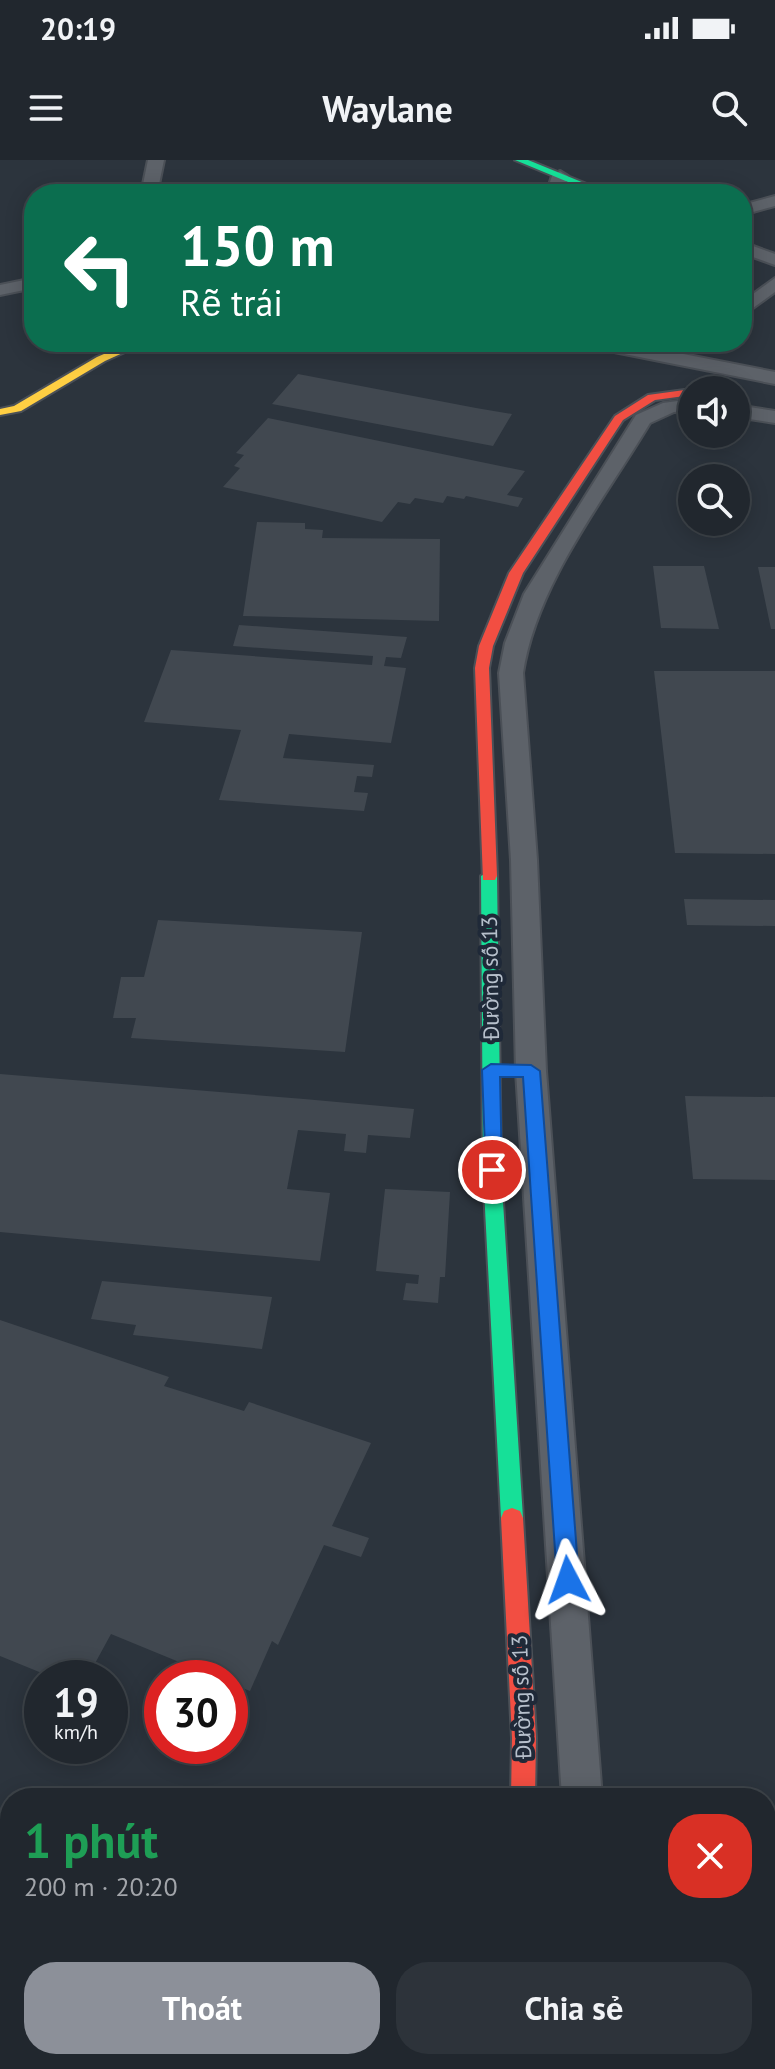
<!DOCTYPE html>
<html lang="vi">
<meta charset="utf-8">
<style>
:root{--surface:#21272e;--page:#2d333a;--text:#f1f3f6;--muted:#a2a5aa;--line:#3e444a;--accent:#8c9099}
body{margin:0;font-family:"PT Sans",sans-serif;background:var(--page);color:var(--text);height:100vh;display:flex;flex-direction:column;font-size:30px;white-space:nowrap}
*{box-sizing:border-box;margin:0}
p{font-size:26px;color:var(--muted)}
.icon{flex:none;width:44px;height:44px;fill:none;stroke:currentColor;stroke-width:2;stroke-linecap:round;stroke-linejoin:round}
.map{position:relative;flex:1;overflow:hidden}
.drawer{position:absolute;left:0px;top:1628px;width:776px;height:282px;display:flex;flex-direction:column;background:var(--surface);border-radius:32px 32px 0 0;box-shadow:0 4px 20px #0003,0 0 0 2px var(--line)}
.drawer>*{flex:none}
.hud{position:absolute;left:24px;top:24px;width:728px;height:168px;border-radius:32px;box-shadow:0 4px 20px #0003,0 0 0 2px var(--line);background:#0b6e4f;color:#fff;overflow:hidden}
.fabs{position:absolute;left:678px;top:216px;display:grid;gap:16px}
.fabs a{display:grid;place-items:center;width:72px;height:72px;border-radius:50%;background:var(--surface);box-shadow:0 4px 20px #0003,0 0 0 2px var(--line);font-size:40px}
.speed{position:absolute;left:24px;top:1500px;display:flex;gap:16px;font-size:40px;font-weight:700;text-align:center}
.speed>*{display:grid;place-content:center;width:104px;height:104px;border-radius:50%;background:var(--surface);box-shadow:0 4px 20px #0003,0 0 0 2px var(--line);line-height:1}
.speed small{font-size:20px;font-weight:400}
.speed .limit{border:12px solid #d22;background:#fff;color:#111}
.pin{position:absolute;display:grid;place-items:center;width:68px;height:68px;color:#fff;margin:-34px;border:4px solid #fff;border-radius:50%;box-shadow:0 2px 8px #0007}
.me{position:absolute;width:88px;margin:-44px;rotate:356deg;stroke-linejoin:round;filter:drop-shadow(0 0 6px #0008)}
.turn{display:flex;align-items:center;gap:28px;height:168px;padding:0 24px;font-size:36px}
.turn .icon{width:104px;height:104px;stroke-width:2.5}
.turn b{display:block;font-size:56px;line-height:68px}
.round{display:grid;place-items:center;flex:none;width:84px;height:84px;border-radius:32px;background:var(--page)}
.summary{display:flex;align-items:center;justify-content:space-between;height:136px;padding:0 24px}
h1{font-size:48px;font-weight:700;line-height:60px;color:#1e9e55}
.action{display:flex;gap:16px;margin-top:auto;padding:16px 24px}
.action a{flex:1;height:92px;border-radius:32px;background:var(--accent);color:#fff;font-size:32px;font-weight:700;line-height:92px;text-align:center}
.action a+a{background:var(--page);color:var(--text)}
.status{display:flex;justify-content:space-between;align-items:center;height:56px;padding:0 40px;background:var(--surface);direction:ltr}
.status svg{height:22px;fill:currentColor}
header{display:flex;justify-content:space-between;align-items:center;height:104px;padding:0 24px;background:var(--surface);font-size:36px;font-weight:700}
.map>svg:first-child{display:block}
</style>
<div class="status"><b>20:19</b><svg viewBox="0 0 49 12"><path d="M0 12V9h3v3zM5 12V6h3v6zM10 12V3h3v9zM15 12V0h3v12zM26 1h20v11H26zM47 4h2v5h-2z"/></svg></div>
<header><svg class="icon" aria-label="menu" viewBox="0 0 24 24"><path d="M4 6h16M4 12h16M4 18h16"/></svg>Waylane<svg class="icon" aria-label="search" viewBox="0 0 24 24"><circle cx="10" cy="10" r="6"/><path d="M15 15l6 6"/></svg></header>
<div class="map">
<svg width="775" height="1909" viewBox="0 0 775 1909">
<rect width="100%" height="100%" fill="#2c343d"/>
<path fill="#414850" d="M298 214 476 248 512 254 493 286 272 244Z
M268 258 525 311 507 335 523 338 518 347 466 336 464 339 447 336 443 343 415 338 410 344 398 342 382 362 223 327 240 308 234 306 244 295 236 293Z
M257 362 305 363V369L323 370 322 378 440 379 439 461 243 456Z
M653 406H704L719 469 661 468Z
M758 407H775V469H771Z
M239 465 407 477 401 498 386 497 384 506 406 508 391 583 289 574 283 598 374 605 372 617 357 616 354 632 368 633 364 651 219 640 241 570 144 562 171 490 372 505 373 496 233 486Z
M654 511H775V694L675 693Z
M684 739 775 740V766L687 765Z
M158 760 362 772 345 892 131 878 136 858H113L121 817H144Z
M0 914 304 939 414 949 410 978 368 975 366 993 344 991 346 974 298 970 287 1029 330 1033 320 1101 0 1072Z
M685 936 775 937V1020L693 1019Z
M385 1029 450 1032 445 1117H440L438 1143 403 1140 406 1123 418 1124 419 1115 376 1111Z
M102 1121 272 1137 262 1189 133 1175 136 1165 91 1159Z
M0 1160 169 1217 164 1226 244 1251 249 1242 371 1283 332 1366 369 1378 361 1397 324 1385 278 1485 272 1481 250 1531 230 1523V1518H218L111 1474 87 1518H54L0 1496Z
M0 1648 10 1653V1900H328L324 1909H0Z"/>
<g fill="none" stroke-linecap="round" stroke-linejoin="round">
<defs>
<path id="street" d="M148 0H164L157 34H141Z
M560 11 568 16 562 34H546L552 16Z
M775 36V46L742 55V45Z
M742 82 775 94V105L742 93Z
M34 118V128L0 135V125Z
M775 118V132L742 156V142Z
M585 182H622L775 212V224L594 188Z
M692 239V251L674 252 650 263C604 340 537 423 523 513L537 700 546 911 602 1638H562L516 911 511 700 499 513 505 483 524 434 636 255 663 243Z
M736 245 775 251V263L736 257Z
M462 1900H506L504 1909H460Z
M537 1900H581L579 1909H535Z"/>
<path id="fast" d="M515 0H528L611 34H597Z
M489 711 497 716 501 1010 523 1358 520 1365 512 1368 504 1365 501 1358 483 1010 481 716Z"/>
<path id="slow" d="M132 182H147L105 201 21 251 0 255V249L14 246 97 197Z"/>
<path id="jam" d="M692 229 696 230H692V235L655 240 623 260 523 413 493 486 489 508 497 716 495 720H483L475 508 479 486 509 413 615 256 648 235Z
M512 1348 520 1351 523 1358 536 1578 535 1638H511L512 1578 501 1358 504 1351Z"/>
</defs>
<use href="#street" stroke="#4b5057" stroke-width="4"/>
<use href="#fast" stroke="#4b5057" stroke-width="4"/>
<use href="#slow" stroke="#4b5057" stroke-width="4"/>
<use href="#jam" stroke="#4b5057" stroke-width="4"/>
<use href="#street" fill="#5d6269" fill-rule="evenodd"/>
<use href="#fast" fill="#16e098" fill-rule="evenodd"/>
<use href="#slow" fill="#ffcf43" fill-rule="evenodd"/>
<use href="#jam" fill="#f24e42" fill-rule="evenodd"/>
</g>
<path fill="#1a73e8" stroke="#114b97" stroke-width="2" d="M491 904 531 905 540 911 579 1420 576 1427 568 1430 560 1427 557 1420 523 917H500L502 1010 499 1015H486L482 910Z"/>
<g text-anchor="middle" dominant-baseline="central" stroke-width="8" stroke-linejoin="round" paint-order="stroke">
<g font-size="22" fill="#b7c0cc" stroke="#1f2938">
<text transform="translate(490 818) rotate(-91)">Đường số 13</text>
<text transform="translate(521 1537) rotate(-92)">Đường số 13</text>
</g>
</g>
</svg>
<div class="fabs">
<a><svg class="icon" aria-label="sound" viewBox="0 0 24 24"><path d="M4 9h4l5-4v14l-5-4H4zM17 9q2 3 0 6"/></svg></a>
<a><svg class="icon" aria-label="search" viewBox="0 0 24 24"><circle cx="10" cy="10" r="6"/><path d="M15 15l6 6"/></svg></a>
</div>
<div class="speed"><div>19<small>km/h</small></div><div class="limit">30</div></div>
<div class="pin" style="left:492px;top:1010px;background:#d93025"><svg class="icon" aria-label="arrive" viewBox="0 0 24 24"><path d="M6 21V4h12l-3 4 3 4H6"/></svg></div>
<svg class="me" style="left:568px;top:1420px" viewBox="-20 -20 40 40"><path d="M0-17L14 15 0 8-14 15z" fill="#1a73e8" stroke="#fff" stroke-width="4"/></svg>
<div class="hud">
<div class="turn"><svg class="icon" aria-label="left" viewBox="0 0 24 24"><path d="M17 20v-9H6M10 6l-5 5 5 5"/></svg><div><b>150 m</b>Rẽ trái</div></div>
</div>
<section class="drawer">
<div class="summary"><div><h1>1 phút</h1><p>200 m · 20:20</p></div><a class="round" style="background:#d93025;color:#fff"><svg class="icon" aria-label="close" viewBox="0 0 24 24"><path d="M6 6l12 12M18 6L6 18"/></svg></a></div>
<div class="action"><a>Thoát</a><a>Chia sẻ</a></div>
</section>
</div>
